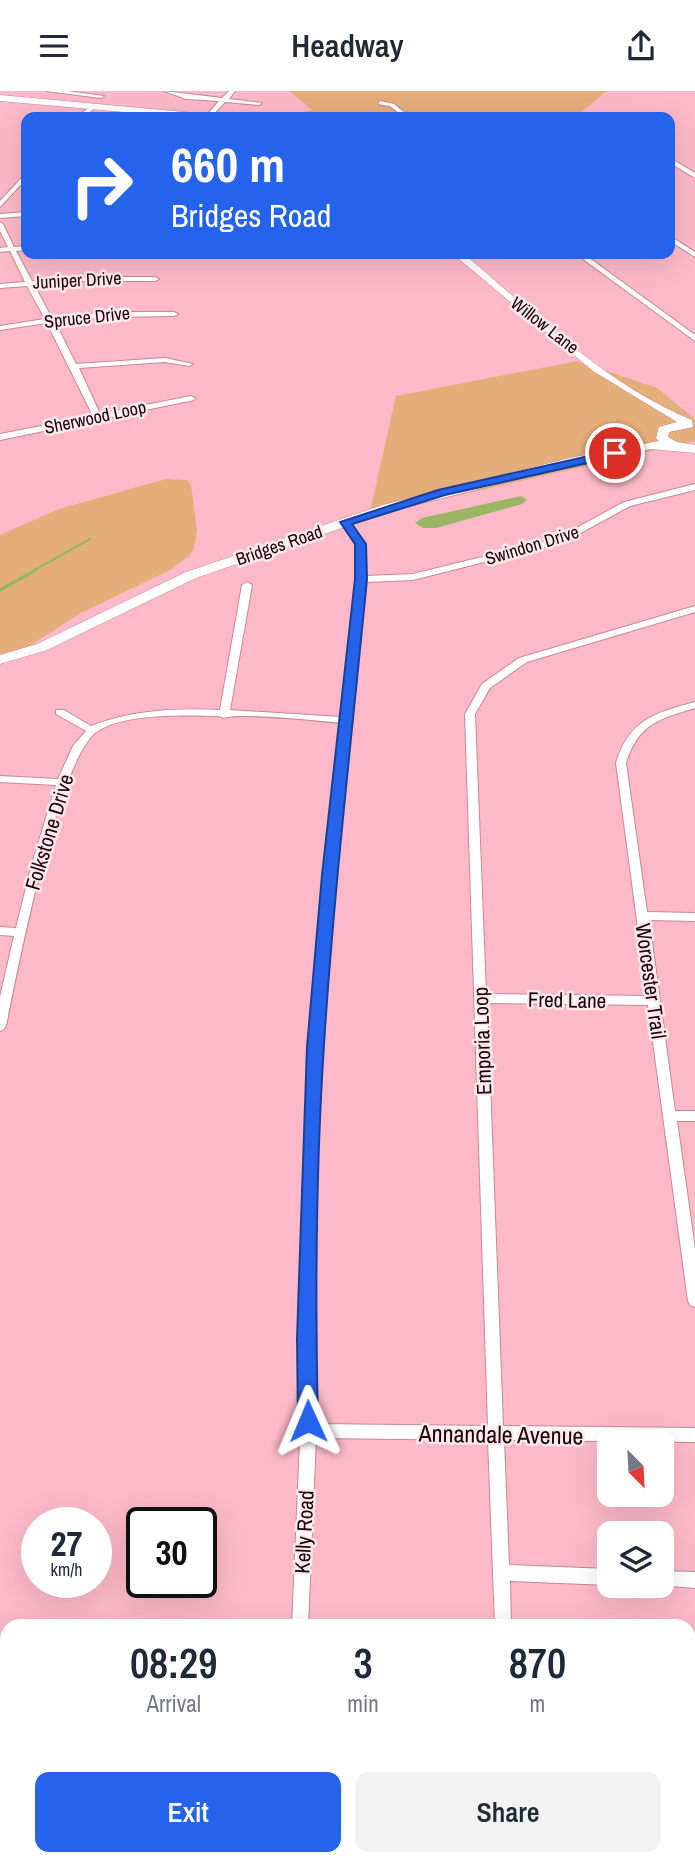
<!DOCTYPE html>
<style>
:root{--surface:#fff;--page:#f2f2f3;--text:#1f2937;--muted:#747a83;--accent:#2563eb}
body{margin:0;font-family:"Archivo Narrow",sans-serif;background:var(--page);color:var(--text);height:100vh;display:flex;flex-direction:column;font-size:26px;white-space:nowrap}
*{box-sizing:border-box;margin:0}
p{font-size:23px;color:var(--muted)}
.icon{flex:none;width:38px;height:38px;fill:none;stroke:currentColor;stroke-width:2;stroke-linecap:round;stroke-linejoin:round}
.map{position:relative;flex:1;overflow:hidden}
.panel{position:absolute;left:0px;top:1528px;width:696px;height:247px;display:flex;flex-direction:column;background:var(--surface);border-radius:21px 21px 0 0;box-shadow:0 7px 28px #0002}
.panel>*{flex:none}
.top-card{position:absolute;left:21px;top:21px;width:654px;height:147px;border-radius:14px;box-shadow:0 7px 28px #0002;background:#2563eb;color:#fff;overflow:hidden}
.needle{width:46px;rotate:156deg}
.controls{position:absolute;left:597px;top:1339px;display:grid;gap:14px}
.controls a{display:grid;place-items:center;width:77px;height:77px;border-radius:14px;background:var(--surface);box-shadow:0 7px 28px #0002;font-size:35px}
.speed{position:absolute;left:21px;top:1416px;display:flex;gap:14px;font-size:35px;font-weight:700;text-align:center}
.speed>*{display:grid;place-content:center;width:91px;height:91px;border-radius:50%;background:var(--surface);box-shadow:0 7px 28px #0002;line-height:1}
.speed small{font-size:18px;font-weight:400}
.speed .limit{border:4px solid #111;border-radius:10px;background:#fff;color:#111}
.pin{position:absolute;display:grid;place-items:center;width:60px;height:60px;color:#fff;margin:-30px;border:4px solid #fff;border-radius:50%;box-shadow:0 2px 7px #0007}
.me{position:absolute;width:77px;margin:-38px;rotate:359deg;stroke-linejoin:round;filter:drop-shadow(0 0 5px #0008)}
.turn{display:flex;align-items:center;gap:24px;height:147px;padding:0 35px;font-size:32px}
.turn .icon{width:91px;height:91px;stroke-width:2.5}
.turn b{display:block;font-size:49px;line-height:60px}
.eta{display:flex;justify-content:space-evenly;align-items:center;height:119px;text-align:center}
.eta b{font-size:42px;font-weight:600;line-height:49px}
.cta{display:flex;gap:14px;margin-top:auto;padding:14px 35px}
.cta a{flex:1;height:80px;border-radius:14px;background:var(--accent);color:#fff;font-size:28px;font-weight:600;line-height:80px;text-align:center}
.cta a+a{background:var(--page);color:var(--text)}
header{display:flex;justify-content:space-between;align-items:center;height:91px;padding:0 35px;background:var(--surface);font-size:32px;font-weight:600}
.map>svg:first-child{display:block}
</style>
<header><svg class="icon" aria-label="menu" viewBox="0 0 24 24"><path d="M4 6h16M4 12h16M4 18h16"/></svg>Headway<svg class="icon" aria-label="share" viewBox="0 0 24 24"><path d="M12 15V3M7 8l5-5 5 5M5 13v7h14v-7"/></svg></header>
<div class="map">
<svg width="695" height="1774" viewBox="0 0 695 1774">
<rect width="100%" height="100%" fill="#fdb9c8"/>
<path fill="#e4ae7a" d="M289 0H607L575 26H505L476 21 461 26H283L312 19Z
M578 270 657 297 695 328V350L369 425 396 305Z
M166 388 187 389 191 394 197 440 194 457 189 465 170 479 79 523 0 574V444L59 418Z"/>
<path fill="#9ab664" d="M521 405 527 409 522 413 436 437H423L415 432 422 427Z"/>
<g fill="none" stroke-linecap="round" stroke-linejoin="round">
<path stroke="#9ab664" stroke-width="2.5" d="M31 481 90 448"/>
<path stroke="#9ab664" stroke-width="3.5" d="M0 499 34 480"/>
<defs>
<path id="street" d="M46 0H67L104 5 101 7Z
M164 0 222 7 229 0H235L229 8 262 12 259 14 225 11 211 26H205L219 10 186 8Z
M380 10 394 13 410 26H404L390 15 378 13Z
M91 15 96 16 84 26H77Z
M670 67 695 82V87L670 72Z
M26 82V88L0 116V110Z
M26 121V125L0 127V123Z
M0 131 3 133 14 156 26 155V159L16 160 32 190 78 186H155L159 188 155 190H78L34 194 52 227 108 221H174L178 223 174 225 108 226 55 231 76 273 165 267 193 273 189 275 165 271 79 277 100 323 191 305 195 307 194 309 0 349V343L93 325 47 232 0 239V235L45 228 27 195 0 197V193L25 191 10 160 0 161V157L8 156 0 140Z
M670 145 695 161V166L670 150Z
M576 163H584L695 244V250Z
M695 393V399L630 415 564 451 413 489 365 491 336 784 321 956 313 1248 315 1333 488 1335 465 623 482 593 519 567 695 515V521L527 571 490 597 475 623 486 903 647 905 616 672C629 629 654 622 695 611V617C659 628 638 633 626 672L647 821 695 822V830L649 829 675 1020H695V1030H677L695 1158V1216L690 1214 688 1210 648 914 487 912 503 1335 695 1337V1351L504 1349 509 1474 609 1478V1494L510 1490 511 1535H495L488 1349 316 1347 308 1535H292L300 1350 299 1248 309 956 341 632C318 630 240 621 224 627L219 625C188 624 124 622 98 640 58 665 17 882 6 935L4 938 0 940V906L14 845 0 844V836L16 837 31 776 56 694 0 691V685L58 688 73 655 86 640 56 623V619H64L91 635C132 619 176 617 220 619L242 494 247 491 252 494 230 619 341 626 356 488 355 453 341 431 342 429H348L365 453 366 485 413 483 558 447 624 411Z
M662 1480 695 1481V1497L658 1494H662Z
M286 1768H304V1774H286Z
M501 1768H519V1774H501Z"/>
<path id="secondary" d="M0 4 206 23 210 26H180L0 10Z
M453 163H464C534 222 606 294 692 329L693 336 669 341 668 346 677 351 695 354V362L651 358 570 375 391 420 196 487 47 559 0 573V564L37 553 186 481 383 414 570 367 659 350 656 347 659 336 677 331 593 280Z"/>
</defs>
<use href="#street" stroke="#c88896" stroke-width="2"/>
<use href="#secondary" stroke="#c88896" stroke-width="1"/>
<use href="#street" fill="#fff" fill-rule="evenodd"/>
<use href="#secondary" fill="#fff" fill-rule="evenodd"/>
</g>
<path fill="#2563eb" stroke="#184099" stroke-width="2" d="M615 359 619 360V365L445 404 352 433 366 453 367 488C352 643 334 798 324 953 316 1077 315 1207 318 1330L315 1337 308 1339 301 1337 298 1330 297 1248 307 956 322 784 355 488V453L340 431 438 399Z"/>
<g text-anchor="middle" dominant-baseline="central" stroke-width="5" stroke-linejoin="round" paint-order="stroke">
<g font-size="18" fill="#1a050a" stroke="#ffe9ed">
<text transform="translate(77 189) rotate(-3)">Juniper Drive</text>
<text transform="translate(87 226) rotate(-6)">Spruce Drive</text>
<text transform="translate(545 234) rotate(38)">Willow Lane</text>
<text transform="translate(95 326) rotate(-12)">Sherwood Loop</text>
<text transform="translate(279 454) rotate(-19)">Bridges Road</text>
<text transform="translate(532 454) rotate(-17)">Swindon Drive</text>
</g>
<g font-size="21" fill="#1a050a" stroke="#ffe9ed">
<text transform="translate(49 741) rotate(-73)">Folkstone Drive</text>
<text transform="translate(651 890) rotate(82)">Worcester Trail</text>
<text transform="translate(567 909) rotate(1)">Fred Lane</text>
<text transform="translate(482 950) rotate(-92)">Emporia Loop</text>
<text transform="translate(304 1441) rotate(-87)">Kelly Road</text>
</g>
<g font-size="24" fill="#1a050a" stroke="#ffe9ed">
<text transform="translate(501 1343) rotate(1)">Annandale Avenue</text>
</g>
</g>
</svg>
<div class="controls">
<a><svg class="needle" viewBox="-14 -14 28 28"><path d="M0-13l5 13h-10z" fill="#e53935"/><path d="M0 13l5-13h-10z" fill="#747a83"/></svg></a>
<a><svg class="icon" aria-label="layers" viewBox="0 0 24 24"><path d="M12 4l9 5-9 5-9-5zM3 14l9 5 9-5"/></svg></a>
</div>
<div class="speed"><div>27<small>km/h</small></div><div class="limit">30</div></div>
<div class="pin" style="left:615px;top:362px;background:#d93025"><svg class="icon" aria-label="arrive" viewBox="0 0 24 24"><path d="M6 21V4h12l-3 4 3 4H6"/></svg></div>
<svg class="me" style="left:308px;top:1330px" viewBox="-20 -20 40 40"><path d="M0-17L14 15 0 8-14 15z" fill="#2563eb" stroke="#fff" stroke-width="4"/></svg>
<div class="top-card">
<div class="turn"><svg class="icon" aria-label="right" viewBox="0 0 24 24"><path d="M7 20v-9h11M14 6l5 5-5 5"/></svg><div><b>660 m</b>Bridges Road</div></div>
</div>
<section class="panel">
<div class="eta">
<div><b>08:29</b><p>Arrival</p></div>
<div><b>3</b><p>min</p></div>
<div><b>870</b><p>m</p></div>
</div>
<div class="cta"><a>Exit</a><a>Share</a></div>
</section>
</div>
